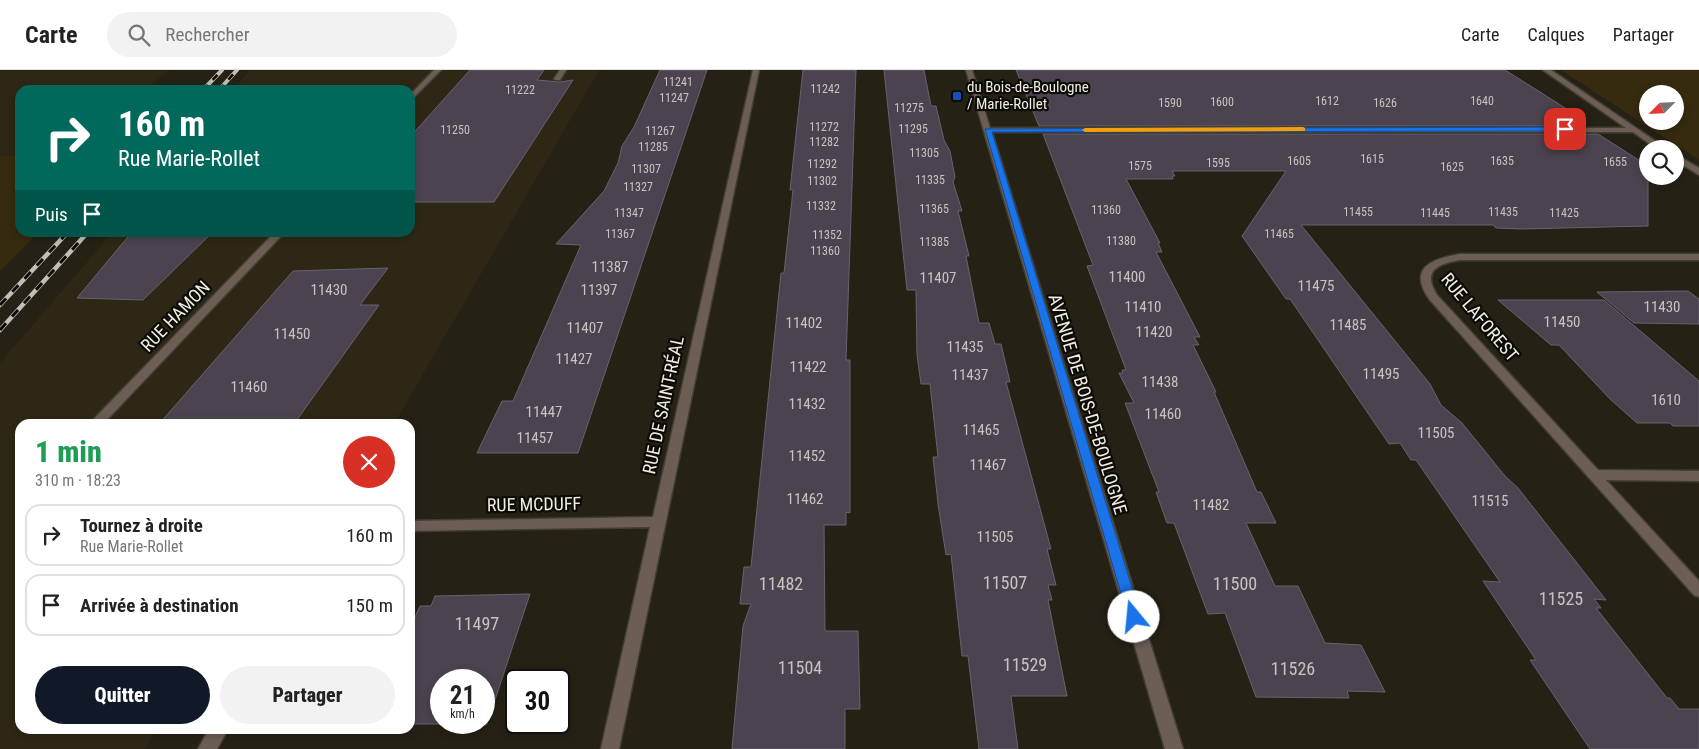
<!DOCTYPE html>
<html lang="fr">
<meta charset="utf-8">
<style>
:root{--surface:#fff;--page:#f2f2f2;--text:#222;--muted:#767676;--line:#e0e0e0;--accent:#111827}
body{margin:0;font-family:"Roboto Condensed",sans-serif;background:var(--page);color:var(--text);height:100vh;display:flex;flex-direction:column;font-size:19px;white-space:nowrap}
*{box-sizing:border-box;margin:0}
p{font-size:16px;color:var(--muted)}
.icon{flex:none;width:28px;height:28px;fill:none;stroke:currentColor;stroke-width:2;stroke-linecap:round;stroke-linejoin:round}
.map{position:relative;flex:1;overflow:hidden}
.sheet{position:absolute;left:15px;top:349px;width:400px;height:315px;display:flex;flex-direction:column;background:var(--surface);border-radius:15px;box-shadow:0 2px 8px #0003}
.sheet>*{flex:none}
.top-card{position:absolute;left:15px;top:15px;width:400px;height:152px;border-radius:15px;box-shadow:0 2px 8px #0003;background:#00695c;color:#fff;overflow:hidden}
.needle{width:32px;rotate:246deg}
.buttons{position:absolute;left:1639px;top:15px;display:grid;gap:10px}
.buttons a{display:grid;place-items:center;width:45px;height:45px;border-radius:50%;background:var(--surface);box-shadow:0 2px 8px #0003;font-size:25px}
.speed{position:absolute;left:430px;top:599px;display:flex;gap:10px;font-size:25px;font-weight:700;text-align:center}
.speed>*{display:grid;place-content:center;width:65px;height:65px;border-radius:50%;background:var(--surface);box-shadow:0 2px 8px #0003;line-height:1}
.speed small{font-size:12px;font-weight:400}
.speed .limit{border:2px solid #111;border-radius:8px;background:#fff;color:#111}
.pin{position:absolute;display:grid;place-items:center;width:42px;height:42px;color:#fff;margin:-21px;border-radius:10px;box-shadow:0 2px 8px #0006}
.me{position:absolute;width:55px;margin:-28px;rotate:343deg;stroke-linejoin:round;filter:drop-shadow(0 0 4px #0008)}
.turn{display:flex;align-items:center;gap:18px;height:105px;padding:0 20px;font-size:22px}
.turn .icon{width:65px;height:65px;stroke-width:2.5}
.turn b{display:block;font-size:35px;line-height:42px}
.then{display:flex;align-items:center;height:48px;padding:0 20px;background:#0003;gap:10px;font-size:19px}
.round{display:grid;place-items:center;flex:none;width:52px;height:52px;border-radius:26px;background:var(--page)}
.summary{display:flex;align-items:center;justify-content:space-between;height:85px;padding:0 20px}
h1{font-size:30px;font-weight:800;line-height:38px;color:#1e9e55}
.cta{display:flex;gap:10px;margin-top:auto;padding:10px 20px}
.cta a{flex:1;height:58px;border-radius:30px;background:var(--accent);color:#fff;font-size:20px;font-weight:800;line-height:58px;text-align:center}
.cta a+a{background:var(--page);color:var(--text)}
ul{padding:0;list-style:none}
li{display:flex;align-items:center;gap:15px;height:62px;margin:0 10px 8px;padding:0 10px;border:2px solid var(--line);border-radius:15px}
li div{flex:1}
li b{display:block;font-size:19px}
li em{font-style:normal}
header{display:flex;align-items:center;gap:30px;box-sizing:border-box;height:70px;padding:0 25px;background:var(--surface);border-bottom:1px solid var(--line)}
header strong{font-size:24px}
nav{display:flex;gap:28px;margin-inline-start:auto;font-size:18px}
.search{width:350px;height:45px;background:var(--page);display:flex;align-items:center;gap:12px;box-sizing:border-box;padding:0 18px;border-radius:28px;color:var(--muted);font-size:19px}
.map>svg:first-child{display:block}
</style>
<header>
<strong>Carte</strong>
<div class="search"><svg class="icon" aria-label="search" viewBox="0 0 24 24"><circle cx="10" cy="10" r="6"/><path d="M15 15l6 6"/></svg>Rechercher</div>
<nav><a>Carte</a><a>Calques</a><a>Partager</a></nav>
</header>
<div class="map">
<svg width="1699" height="679" viewBox="0 0 1699 679">
<rect width="100%" height="100%" fill="#262115"/>
<path fill="#2f2715" d="M0 0H168L147 20H20V85L0 86Z
M250 0H599L394 354H20V659H157L144 679H0V293L112 163 410 162V20H233Z"/>
<path fill="#362b0f" fill-rule="evenodd" d="M1561 0H1699V90ZM1648 24H1675V51H1648Z
M20 85V162L38 163 0 201V86Z"/>
<path fill="#4b4450" stroke="#69616e" fill-rule="evenodd" d="M470 0H544L537 10 560 12 573 10 494 132H410V67Z
M660 0H707L578 383H477L502 331H513L581 175 556 174 604 121 618 93 622 76 634 57Z
M803 0H856L846 290H850V443L846 442V455H824L825 561H858L860 639H845V679H732L743 556 751 534H740L744 497H751L781 203H784L793 120H790Z
M884 0H924L931 36H936L944 70 950 81 955 107 953 112 962 141H958L969 186H966L979 253H989L995 274H1001L1010 312H1006L1051 479H1047L1056 515H1048L1052 530H1048L1067 626H1011L1018 679H979L968 586H962L951 484 946 485 938 434 933 387H938L930 314H921L917 285 916 220H907Z
M1016 0H1505L1570 41H1563L1586 56H1039Z
M1043 64H1598L1648 96V156L1522 159 1496 158 1493 155H1301L1430 314 1441 335 1462 353 1505 406 1518 418 1606 530 1594 529 1601 538H1596L1667 628H1670L1679 639H1699V679H1590L1530 590H1536L1483 511 1500 512 1416 390H1411L1400 373 1389 374 1290 229H1286L1242 166 1286 101H1172L1175 106H1172L1173 109H1126L1160 173H1158L1162 182H1156L1200 267H1194L1199 275H1193L1216 322H1214L1257 422H1261L1276 453H1246L1275 516H1298L1325 573 1361 575 1385 622 1347 621 1349 628 1256 627 1225 543 1208 544 1174 453H1167L1156 422H1159L1125 333H1134L1119 303H1123L1122 300H1126L1087 196 1093 195Z
M132 162H213L143 230 77 228Z
M388 198 360 235H379L294 354H159L293 201Z
M1688 221 1699 229V254L1634 253 1597 222Z
M1498 230H1604L1699 311V356H1673L1670 353H1637L1610 329 1559 275H1551Z
M530 524 487 654H410V558L420 536H431L435 526ZM441 610H484V652H441Z"/>
<g fill="none" stroke-linecap="round" stroke-linejoin="round">
<defs>
<path id="minor" d="M434 0H441L410 31V25Z
M560 0H566L560 10H556L554 9Z
M753 0H759L619 679H601L650 457 410 461V451L653 447Z
M966 0H972L990 58H1626L1543 0H1551L1667 79H1657L1633 62H992L1183 679H1165Z
M1675 84 1699 98V105L1675 90Z
M275 162H285L103 354H89Z
M1460 184H1699V190H1460C1437 194 1422 201 1437 225L1598 400 1699 401V411L1606 410 1699 511V527L1694 525 1429 229C1408 198 1431 189 1460 184Z
M209 659H228L217 679H198Z"/>
</defs>
<use href="#minor" stroke="#423e32" stroke-width="3"/>
<use href="#minor" fill="#6c5d55" fill-rule="evenodd"/>
<defs>
<path id="rail-far1" d="M203 20 222 0
M219 20 237 0"/>
<path id="rail" d="M0 235 68 162
M0 260 88 162"/>
</defs>
<use href="#rail-far1" stroke="#c3beb6" stroke-width="4"/>
<use href="#rail" stroke="#c3beb6" stroke-width="4.5"/>
<use href="#rail-far1" stroke="#0d0b06" stroke-width="2.5" stroke-dasharray="7" stroke-linecap="butt"/>
<use href="#rail" stroke="#0d0b06" stroke-width="3" stroke-dasharray="9" stroke-linecap="butt"/>
</g>
<path fill="#1a73e8" stroke="#114b97" d="M1565 57H1567V61L992 62 1141 547 1139 551 1134 553 1129 551 985 59Z"/>
<path fill="#f59e0b" d="M1303 57 1305 58V61L1085 62 1082 60 1085 58Z"/>
<rect fill="#1a4fb4" stroke="#0d0b06" stroke-width="2" x="952" y="21" width="10" height="10" rx="2.5"/>
<g text-anchor="middle" dominant-baseline="central" stroke-width="4.5" stroke-linejoin="round" paint-order="stroke">
<g font-size="12" fill="#c8c3c0">
<text x="678" y="12">11241</text>
<text x="825" y="19">11242</text>
<text x="520" y="20">11222</text>
<text x="674" y="28">11247</text>
<text x="1327" y="31">1612</text>
<text x="1482" y="31">1640</text>
<text x="1222" y="32">1600</text>
<text x="1170" y="33">1590</text>
<text x="1385" y="33">1626</text>
<text x="909" y="38">11275</text>
<text x="824" y="57">11272</text>
<text x="913" y="59">11295</text>
<text x="455" y="60">11250</text>
<text x="660" y="61">11267</text>
<text x="824" y="72">11282</text>
<text x="653" y="77">11285</text>
<text x="924" y="83">11305</text>
<text x="1372" y="89">1615</text>
<text x="1299" y="91">1605</text>
<text x="1502" y="91">1635</text>
<text x="1615" y="92">1655</text>
<text x="1218" y="93">1595</text>
<text x="822" y="94">11292</text>
<text x="1140" y="96">1575</text>
<text x="1452" y="97">1625</text>
<text x="646" y="99">11307</text>
<text x="930" y="110">11335</text>
<text x="822" y="111">11302</text>
<text x="638" y="117">11327</text>
<text x="821" y="136">11332</text>
<text x="934" y="139">11365</text>
<text x="1106" y="140">11360</text>
<text x="1358" y="142">11455</text>
<text x="1503" y="142">11435</text>
<text x="629" y="143">11347</text>
<text x="1435" y="143">11445</text>
<text x="1564" y="143">11425</text>
<text x="620" y="164">11367</text>
<text x="1279" y="164">11465</text>
<text x="827" y="165">11352</text>
<text x="1121" y="171">11380</text>
<text x="934" y="172">11385</text>
<text x="825" y="181">11360</text>
</g>
<g font-size="15" fill="#f1ede6" stroke="#0d0b06" text-anchor="start">
<text x="967" y="17">du Bois-de-Boulogne<tspan x="967" dy="17">/ Marie-Rollet</tspan></text>
</g>
<g font-size="15" fill="#c8c3c0">
<text x="610" y="197">11387</text>
<text x="1127" y="207">11400</text>
<text x="938" y="208">11407</text>
<text x="1316" y="216">11475</text>
<text x="329" y="220">11430</text>
<text x="599" y="220">11397</text>
<text x="1143" y="237">11410</text>
<text x="1662" y="237">11430</text>
<text x="1562" y="252">11450</text>
<text x="804" y="253">11402</text>
<text x="1348" y="255">11485</text>
<text x="585" y="258">11407</text>
<text x="1154" y="262">11420</text>
<text x="292" y="264">11450</text>
<text x="965" y="277">11435</text>
<text x="574" y="289">11427</text>
<text x="808" y="297">11422</text>
<text x="1381" y="304">11495</text>
<text x="970" y="305">11437</text>
<text x="1160" y="312">11438</text>
<text x="249" y="317">11460</text>
<text x="1666" y="330">1610</text>
<text x="807" y="334">11432</text>
<text x="544" y="342">11447</text>
<text x="1163" y="344">11460</text>
<text x="981" y="360">11465</text>
<text x="1436" y="363">11505</text>
<text x="535" y="368">11457</text>
<text x="807" y="386">11452</text>
<text x="988" y="395">11467</text>
<text x="805" y="429">11462</text>
<text x="1490" y="431">11515</text>
<text x="1211" y="435">11482</text>
<text x="995" y="467">11505</text>
</g>
<g font-size="18" fill="#f1ede6" stroke="#0d0b06">
<text transform="translate(175 246) rotate(-46)">RUE HAMON</text>
<text transform="translate(1480 247) rotate(50)">RUE LAFOREST</text>
<text transform="translate(1088 334) rotate(73)">AVENUE DE BOIS-DE-BOULOGNE</text>
<text transform="translate(663 335) rotate(-78)">RUE DE SAINT-RÉAL</text>
<text transform="translate(534 434) rotate(-1)">RUE MCDUFF</text>
</g>
<g font-size="18" fill="#c8c3c0">
<text x="1005" y="512">11507</text>
<text x="781" y="513">11482</text>
<text x="1235" y="513">11500</text>
<text x="1561" y="528">11525</text>
<text x="477" y="553">11497</text>
<text x="1025" y="594">11529</text>
<text x="800" y="597">11504</text>
<text x="1293" y="598">11526</text>
</g>
</g>
</svg>
<div class="buttons">
<a><svg class="needle" viewBox="-14 -14 28 28"><path d="M0-13l5 13h-10z" fill="#e53935"/><path d="M0 13l5-13h-10z" fill="#767676"/></svg></a>
<a><svg class="icon" aria-label="search" viewBox="0 0 24 24"><circle cx="10" cy="10" r="6"/><path d="M15 15l6 6"/></svg></a>
</div>
<div class="speed"><div>21<small>km/h</small></div><div class="limit">30</div></div>
<div class="pin" style="left:1565px;top:59px;background:#d93025"><svg class="icon" aria-label="arrive" viewBox="0 0 24 24"><path d="M6 21V4h12l-3 4 3 4H6"/></svg></div>
<svg class="me" style="left:1134px;top:547px" viewBox="-20 -20 40 40"><circle r="19" fill="#fff"/><path d="M0-13L10 11 0 6-10 11z" fill="#1a73e8"/></svg>
<div class="top-card">
<div class="turn"><svg class="icon" aria-label="right" viewBox="0 0 24 24"><path d="M7 20v-9h11M14 6l5 5-5 5"/></svg><div><b>160 m</b>Rue Marie-Rollet</div></div>
<div class="then">Puis<svg class="icon" aria-label="arrive" viewBox="0 0 24 24"><path d="M6 21V4h12l-3 4 3 4H6"/></svg></div>
</div>
<section class="sheet">
<div class="summary"><div><h1>1 min</h1><p>310 m · 18:23</p></div><a class="round" style="background:#d93025;color:#fff"><svg class="icon" aria-label="close" viewBox="0 0 24 24"><path d="M6 6l12 12M18 6L6 18"/></svg></a></div>
<ul>
<li><svg class="icon" aria-label="right" viewBox="0 0 24 24"><path d="M7 20v-9h11M14 6l5 5-5 5"/></svg><div><b>Tournez à droite</b><p>Rue Marie-Rollet</p></div><em>160 m</em></li>
<li><svg class="icon" aria-label="arrive" viewBox="0 0 24 24"><path d="M6 21V4h12l-3 4 3 4H6"/></svg><div><b>Arrivée à destination</b></div><em>150 m</em></li>
</ul>
<div class="cta"><a>Quitter</a><a>Partager</a></div>
</section>
</div>
